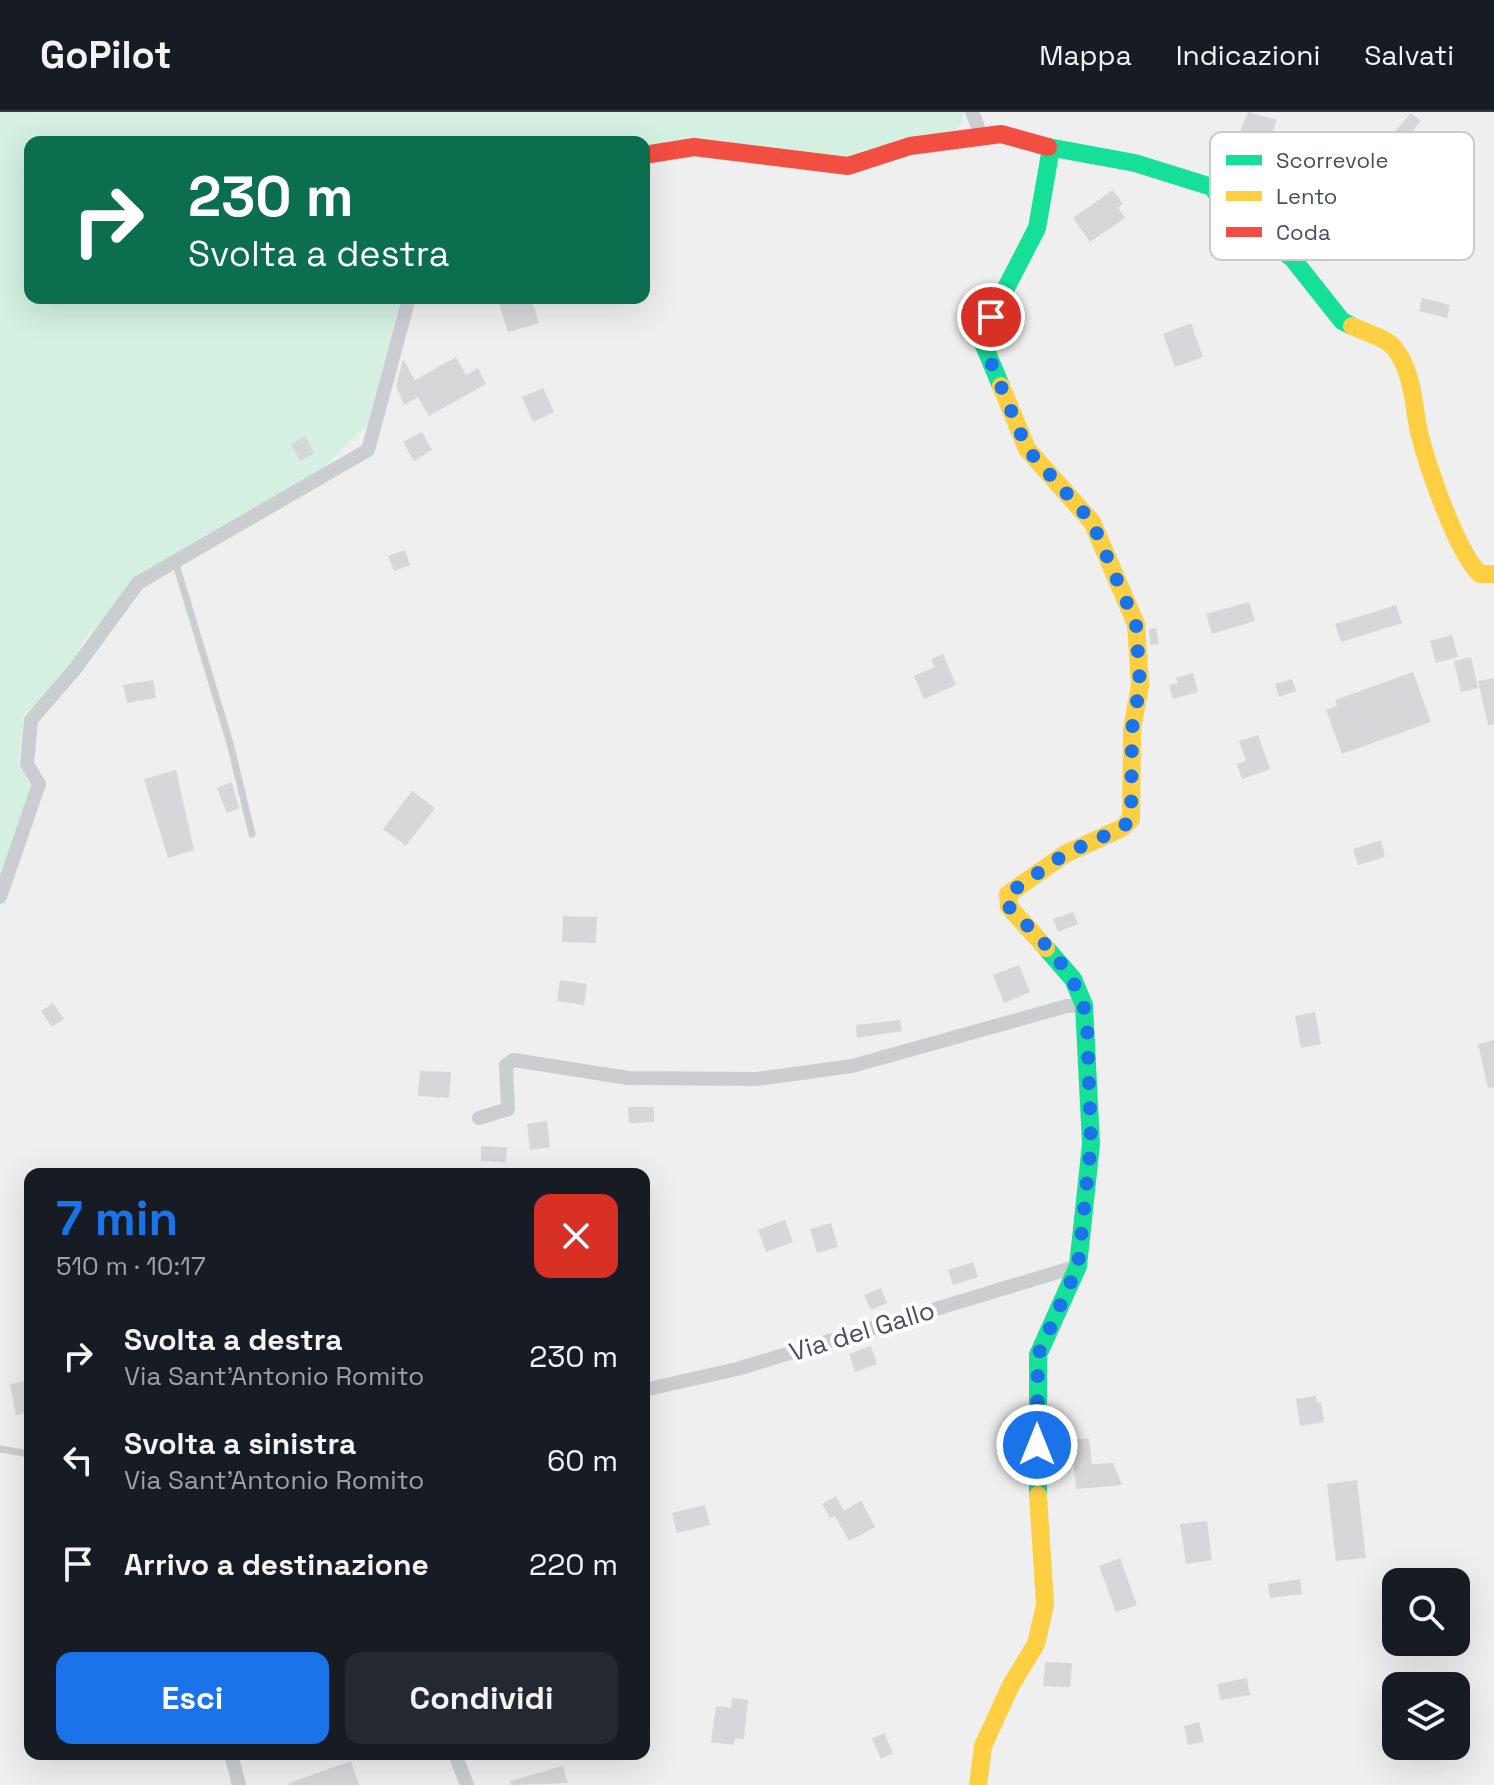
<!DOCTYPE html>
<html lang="it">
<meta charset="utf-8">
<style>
:root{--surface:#171b24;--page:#242831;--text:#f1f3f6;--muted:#9ea1a6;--line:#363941;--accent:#1a73e8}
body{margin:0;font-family:"Space Grotesk",sans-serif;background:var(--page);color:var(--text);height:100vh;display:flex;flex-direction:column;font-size:30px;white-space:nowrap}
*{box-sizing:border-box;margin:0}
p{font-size:26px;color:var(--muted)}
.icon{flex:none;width:44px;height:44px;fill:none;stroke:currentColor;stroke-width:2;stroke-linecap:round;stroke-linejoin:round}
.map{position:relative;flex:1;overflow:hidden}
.sheet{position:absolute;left:24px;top:1056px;width:626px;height:592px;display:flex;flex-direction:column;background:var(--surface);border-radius:16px;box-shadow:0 8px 32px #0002}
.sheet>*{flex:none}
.hud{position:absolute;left:24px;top:24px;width:626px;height:168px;border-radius:16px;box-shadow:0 8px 32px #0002;background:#0b6e4f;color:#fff;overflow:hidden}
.fabs{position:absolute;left:1382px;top:1456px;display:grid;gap:16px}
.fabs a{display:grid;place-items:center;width:88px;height:88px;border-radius:16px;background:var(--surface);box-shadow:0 8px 32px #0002;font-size:40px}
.pin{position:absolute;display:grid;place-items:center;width:68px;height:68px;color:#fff;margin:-34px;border:4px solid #fff;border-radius:50%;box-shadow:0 2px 8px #0007}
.me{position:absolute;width:88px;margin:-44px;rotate:0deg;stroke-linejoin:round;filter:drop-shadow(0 0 6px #0008)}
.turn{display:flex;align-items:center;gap:28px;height:168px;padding:0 32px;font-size:36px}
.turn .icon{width:104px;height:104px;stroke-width:2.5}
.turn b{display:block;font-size:56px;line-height:68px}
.round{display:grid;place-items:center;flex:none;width:84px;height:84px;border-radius:16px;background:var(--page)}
.head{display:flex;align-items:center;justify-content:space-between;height:136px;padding:0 32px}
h1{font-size:48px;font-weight:700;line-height:60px;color:var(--accent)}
.primary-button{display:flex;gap:16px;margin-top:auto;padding:16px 32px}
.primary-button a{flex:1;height:92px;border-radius:16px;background:var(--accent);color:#fff;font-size:32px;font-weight:700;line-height:92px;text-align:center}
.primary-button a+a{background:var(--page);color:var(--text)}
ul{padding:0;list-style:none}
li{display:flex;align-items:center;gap:24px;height:104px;padding:0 32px}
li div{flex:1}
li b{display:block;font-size:30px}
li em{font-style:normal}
header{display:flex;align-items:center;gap:48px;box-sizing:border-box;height:112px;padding:0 40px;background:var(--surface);border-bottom:2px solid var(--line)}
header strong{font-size:38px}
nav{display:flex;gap:44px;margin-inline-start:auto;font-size:28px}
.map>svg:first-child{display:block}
</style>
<header>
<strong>GoPilot</strong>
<nav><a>Mappa</a><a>Indicazioni</a><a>Salvati</a></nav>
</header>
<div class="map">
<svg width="1494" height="1673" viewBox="0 0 1494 1673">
<rect width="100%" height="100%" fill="#f0efef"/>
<path fill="#d3f0e1" d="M0 0H964L963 9 951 24 833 48 644 36V30H30V186H401L367 313 321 358 158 452 85 527 63 565 24 603 18 651 32 676 0 764Z"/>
<path fill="#d7d7d9" d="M1248 0 1277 8 1265 38 1237 27Z
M1411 1 1421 9 1399 35 1389 26Z
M1113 78 1123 92 1118 96 1125 106 1090 130 1073 106Z
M497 186H531L539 211 508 220Z
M1422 186 1450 193 1447 206 1419 199Z
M1191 211 1203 245 1175 255 1163 222Z
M456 245 466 263 478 256 486 272 429 304 418 285 404 293 396 274 403 247 415 268Z
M543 276 554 300 533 310 522 285Z
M422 320 432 338 414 349 403 330Z
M305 324 314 341 300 349 291 332Z
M405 438 410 453 394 459 388 444Z
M1249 490 1255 509 1212 522 1206 502Z
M1396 493 1402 511 1341 530 1335 512Z
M1156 516 1159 532 1150 533 1149 517Z
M1452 523 1458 545 1436 551 1430 529Z
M943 542 956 573 924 587 914 564 935 555 931 547Z
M1471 545 1478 576 1461 580 1454 549Z
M1413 560 1431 610 1342 642 1326 598 1337 594 1335 588Z
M1193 561 1198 580 1173 587 1169 573 1178 571 1176 566Z
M1494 566V612L1488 613 1478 569Z
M1292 567 1296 579 1279 585 1275 572Z
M153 568 156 586 127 591 123 573Z
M1258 623 1270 657 1242 667 1237 652 1246 649 1239 629Z
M176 658 194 738 168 746 144 667Z
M232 670 239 696 227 701 217 676Z
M412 679 435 696 406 734 383 717Z
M1381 728 1385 745 1358 753 1353 737Z
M1073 800 1078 812 1058 820 1053 807Z
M563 804 597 805 596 831 562 830Z
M1019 853 1030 880 1004 891 993 863Z
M560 868 587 872 584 893 557 889Z
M53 891 64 907 52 915 41 899Z
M1315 900 1321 932 1301 936 1295 904Z
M900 908 902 919 857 926 856 913Z
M1494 928V975L1488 976 1478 932Z
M420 959 451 960 449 986 418 984Z
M628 995H654V1010L629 1011Z
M547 1009 550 1035 530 1038 527 1012Z
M481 1034 507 1035 506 1050 481 1049Z
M785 1108 793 1130 766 1140 758 1118Z
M831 1111 838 1135 817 1141 810 1117Z
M973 1150 978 1165 953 1173 948 1158Z
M881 1176 887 1191 871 1198 864 1183Z
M871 1234 877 1252 855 1260 849 1242Z
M30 1268V1300L16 1303 10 1272Z
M1316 1284 1317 1291 1321 1290 1324 1310 1300 1314 1296 1287Z
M1089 1326 1092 1352 1113 1351 1122 1373 1076 1377 1073 1345 1065 1346 1063 1329Z
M1357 1368 1366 1446 1336 1449 1327 1372Z
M836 1384 844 1399 861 1389 875 1415 849 1429 835 1404 830 1406 822 1392Z
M705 1393 710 1413 677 1421 672 1401Z
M1207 1409 1212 1448 1186 1452 1180 1412Z
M1120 1446 1137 1493 1116 1500 1099 1454Z
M1300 1467 1302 1482 1270 1486 1268 1472Z
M1045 1550 1072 1551 1070 1575 1043 1574Z
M1247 1566 1250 1583 1221 1588 1217 1572Z
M732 1586 748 1588 744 1627 735 1626 734 1633 711 1630 716 1594 731 1596Z
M1199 1610 1204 1630 1188 1633 1184 1614Z
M884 1621 893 1641 881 1647 872 1627Z
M351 1649 359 1673H289V1671Z
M563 1654 568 1671 511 1673 510 1669Z"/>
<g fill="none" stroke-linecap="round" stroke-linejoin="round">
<path stroke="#cbced0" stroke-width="7" d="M175 449 230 631 252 722
M0 1337 30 1342"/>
<path stroke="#cbced0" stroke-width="14" d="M972 0 982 25
M1212 75 1244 55 1328 32
M0 785 39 672 27 652 31 608 75 557 138 471 368 338 409 186
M479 1006 508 997 506 953 514 948 628 966 757 967 852 954 1067 894 1084 893
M644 1278 737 1257 1078 1154
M231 1642 239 1673
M455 1642 467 1673"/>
<path stroke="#16e098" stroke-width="18" d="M1048 35 1135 51 1212 75 1228 98 1292 146 1342 209 1352 214
M1001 274 983 231 991 205 1037 116 1051 36
M1038 1383V1243L1078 1154 1091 1032 1084 893 1073 867 1046 836"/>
<path stroke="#ffcf43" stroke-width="18" d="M1352 214C1364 220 1388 226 1395 237 1413 260 1413 292 1419 320 1427 353 1457 441 1480 462H1494
M1001 274 1027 337 1092 410 1136 512 1140 573 1132 617 1131 707 1122 716 1065 742 1008 782 1009 795 1046 836
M978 1673 983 1634 1011 1573 1036 1532 1045 1493 1038 1383"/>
<path stroke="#f24e42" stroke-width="18" d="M644 43 694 35 848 54 910 34 1001 22 1048 35"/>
</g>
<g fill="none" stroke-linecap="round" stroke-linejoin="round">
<path stroke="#1a73e8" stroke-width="14" stroke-dasharray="0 25.2" d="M991 205 983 231 1027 337 1092 410 1136 512 1140 573 1132 617 1131 707 1122 716 1065 742 1008 782 1009 795C1041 828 1080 862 1087 910L1091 1032 1078 1154 1038 1243 1037 1333"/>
</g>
<g text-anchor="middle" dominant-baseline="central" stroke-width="8" stroke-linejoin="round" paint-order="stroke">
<g font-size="26" fill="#464f5d" stroke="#fff">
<text transform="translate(862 1219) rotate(-17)">Via del Gallo</text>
</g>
</g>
<rect x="1210" y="20" width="264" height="128" rx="12" fill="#fff" stroke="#c8cace" stroke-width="2"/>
<rect x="1226" y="43" width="36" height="10" fill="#16e098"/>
<rect x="1226" y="79" width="36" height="10" fill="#ffcf43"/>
<rect x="1226" y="115" width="36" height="10" fill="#f24e42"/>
<g font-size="22" fill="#464f5d">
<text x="1276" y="56">Scorrevole</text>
<text x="1276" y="92">Lento</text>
<text x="1276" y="128">Coda</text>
</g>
</svg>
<div class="fabs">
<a><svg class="icon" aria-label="search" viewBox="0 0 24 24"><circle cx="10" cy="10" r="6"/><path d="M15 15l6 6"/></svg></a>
<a><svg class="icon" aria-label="layers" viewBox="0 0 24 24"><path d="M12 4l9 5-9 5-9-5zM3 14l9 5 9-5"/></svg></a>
</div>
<div class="pin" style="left:991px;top:205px;background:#d93025"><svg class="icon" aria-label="arrive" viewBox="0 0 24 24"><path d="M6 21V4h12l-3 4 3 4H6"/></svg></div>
<svg class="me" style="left:1037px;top:1333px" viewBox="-20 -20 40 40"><circle r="17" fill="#1a73e8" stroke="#fff" stroke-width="3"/><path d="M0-11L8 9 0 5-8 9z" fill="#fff"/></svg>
<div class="hud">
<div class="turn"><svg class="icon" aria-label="right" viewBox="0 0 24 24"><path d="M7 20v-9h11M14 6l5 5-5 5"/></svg><div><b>230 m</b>Svolta a destra</div></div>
</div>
<section class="sheet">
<div class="head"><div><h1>7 min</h1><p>510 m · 10:17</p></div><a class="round" style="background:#d93025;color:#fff"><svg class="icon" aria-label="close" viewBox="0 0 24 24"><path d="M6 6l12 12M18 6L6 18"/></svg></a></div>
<ul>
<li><svg class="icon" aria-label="right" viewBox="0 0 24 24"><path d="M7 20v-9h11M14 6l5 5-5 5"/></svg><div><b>Svolta a destra</b><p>Via Sant'Antonio Romito</p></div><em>230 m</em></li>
<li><svg class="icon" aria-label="left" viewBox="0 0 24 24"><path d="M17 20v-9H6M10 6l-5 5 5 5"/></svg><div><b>Svolta a sinistra</b><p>Via Sant'Antonio Romito</p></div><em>60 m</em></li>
<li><svg class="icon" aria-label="arrive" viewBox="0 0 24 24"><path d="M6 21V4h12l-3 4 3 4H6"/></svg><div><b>Arrivo a destinazione</b></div><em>220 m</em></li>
</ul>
<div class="primary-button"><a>Esci</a><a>Condividi</a></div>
</section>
</div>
